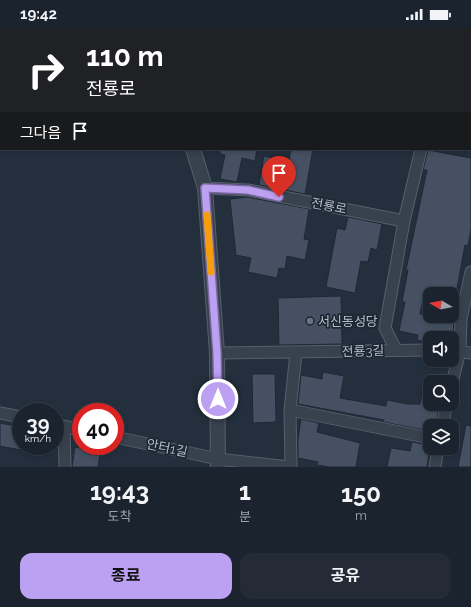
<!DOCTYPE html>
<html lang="ko">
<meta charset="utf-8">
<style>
:root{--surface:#1b232e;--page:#242b36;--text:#f1f3f6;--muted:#a0a4aa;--line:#39404a;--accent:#bca0f2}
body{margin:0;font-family:Raleway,"Noto Sans KR",sans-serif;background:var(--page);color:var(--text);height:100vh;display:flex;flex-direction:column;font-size:15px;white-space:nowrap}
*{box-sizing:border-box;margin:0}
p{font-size:13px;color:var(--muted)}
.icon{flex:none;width:22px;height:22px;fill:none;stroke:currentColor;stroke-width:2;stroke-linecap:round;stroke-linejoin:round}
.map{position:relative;height:439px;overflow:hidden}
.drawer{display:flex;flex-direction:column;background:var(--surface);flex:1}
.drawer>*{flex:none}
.hud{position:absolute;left:0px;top:0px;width:471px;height:122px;box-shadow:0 2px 6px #0003,0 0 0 1px var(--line);background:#202124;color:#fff;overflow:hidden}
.needle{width:26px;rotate:280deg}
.fabs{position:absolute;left:423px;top:259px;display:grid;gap:8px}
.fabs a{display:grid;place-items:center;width:36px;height:36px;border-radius:8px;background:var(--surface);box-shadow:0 2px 6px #0003,0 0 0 1px var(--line);font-size:20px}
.speed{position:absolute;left:12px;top:375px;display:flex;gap:8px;font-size:20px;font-weight:700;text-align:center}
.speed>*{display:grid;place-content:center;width:52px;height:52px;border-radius:50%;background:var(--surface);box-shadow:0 2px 6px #0003,0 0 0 1px var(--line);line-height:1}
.speed small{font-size:10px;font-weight:400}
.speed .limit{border:6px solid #d22;background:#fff;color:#111}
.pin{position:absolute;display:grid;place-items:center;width:34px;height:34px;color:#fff;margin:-41px -17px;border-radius:50% 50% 50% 0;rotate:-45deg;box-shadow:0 0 4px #0007}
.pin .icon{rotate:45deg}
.me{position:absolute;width:44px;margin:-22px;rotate:0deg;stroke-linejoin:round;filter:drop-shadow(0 0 3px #0008)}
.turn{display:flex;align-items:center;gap:14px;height:84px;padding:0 20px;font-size:18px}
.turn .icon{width:52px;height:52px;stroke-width:2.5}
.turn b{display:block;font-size:28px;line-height:34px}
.then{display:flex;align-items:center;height:38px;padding:0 20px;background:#0003;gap:8px;font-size:15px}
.eta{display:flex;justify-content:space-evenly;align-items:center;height:68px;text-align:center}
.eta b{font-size:24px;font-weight:700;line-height:28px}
.cta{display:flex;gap:8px;margin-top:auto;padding:8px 20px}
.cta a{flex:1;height:46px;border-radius:12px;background:var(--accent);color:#111;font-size:16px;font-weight:700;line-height:46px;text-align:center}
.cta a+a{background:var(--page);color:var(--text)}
.status{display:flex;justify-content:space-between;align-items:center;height:28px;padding:0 20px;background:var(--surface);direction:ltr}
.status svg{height:11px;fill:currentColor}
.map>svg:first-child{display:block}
</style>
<div class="status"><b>19:42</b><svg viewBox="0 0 49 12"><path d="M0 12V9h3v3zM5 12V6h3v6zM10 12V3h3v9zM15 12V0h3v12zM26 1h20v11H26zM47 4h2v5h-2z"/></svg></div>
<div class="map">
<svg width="471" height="439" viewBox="0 0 471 439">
<rect width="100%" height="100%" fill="#242f3e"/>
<path fill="#455162" stroke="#1f2835" d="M220 121H257L255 133 242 130 237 154 220 151 225 127 220 126Z
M291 121H313L305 166 259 157 264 128 289 133Z
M428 122 471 130V201L468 218 465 217 456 266H424L420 286 452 292V289L454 290 453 310H430V315L417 312 418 307 399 303 405 274H402L408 242H406L427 142H423Z
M247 169 309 181 304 211 309 212 305 232 287 228 285 241 279 240 277 250 248 244 251 230 236 227 230 171Z
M348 189 382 196 377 222 371 220 368 234 361 233 355 265 326 259 337 200 345 202Z
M341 268 342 316 279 317 278 270Z
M323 344 344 348 340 370 386 378 387 372 408 376H420L425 350H430V376H440L435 398H430V403L383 394 384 392 298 376 301 347 322 351Z
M252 346H275L276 394 253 395Z
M301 391 319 395 317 404 360 415 356 439H329L317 437 318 434 298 430V411Z
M0 395 21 399V422L0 418Z
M466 397 471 398V439H458Z
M412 414 430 417 427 439H387L391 420 410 423Z
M80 418H101L98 439H72L75 419 80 420Z"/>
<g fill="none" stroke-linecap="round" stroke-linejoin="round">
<defs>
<path id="minor" d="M224 0V1
M306 0 307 1
M438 1V0
M470 99H471
M205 160 248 162 404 193
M396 322 385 300 404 193 421 121
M453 323 471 325
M217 325 430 322
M452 355 460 323 461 291 471 244
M290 382 430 410
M0 385 21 389
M55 396 81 402
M64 398 65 439
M442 398 447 376
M115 409 218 431 289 439
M291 439 290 382 296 325
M435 439 438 420"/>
<path id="tertiary" d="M148 0 149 1
M193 121 205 160 217 325 218 439"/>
</defs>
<use href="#minor" stroke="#565f6c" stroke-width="13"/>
<use href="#tertiary" stroke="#565f6c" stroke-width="16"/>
<use href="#minor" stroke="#38414e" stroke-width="11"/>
<use href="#tertiary" stroke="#38414e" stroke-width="14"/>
</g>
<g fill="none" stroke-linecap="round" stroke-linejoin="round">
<defs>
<path id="route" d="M218 371 217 325 205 160 248 162 279 169"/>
</defs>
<use href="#route" stroke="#7a689d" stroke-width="10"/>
<use href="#route" stroke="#bca0f2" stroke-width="7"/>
<path stroke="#f59e0b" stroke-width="7" d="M207 187 211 244"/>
</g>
<circle fill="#6b7280" stroke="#1d2633" stroke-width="1.5" cx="310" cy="293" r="4"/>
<g text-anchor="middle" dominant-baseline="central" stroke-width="3.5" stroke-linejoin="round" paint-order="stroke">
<g font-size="13" fill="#b4bcc9" stroke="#1d2633">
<text transform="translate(329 178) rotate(11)">전룡로</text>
<text transform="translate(363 323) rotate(-2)">전룡3길</text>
<text transform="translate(167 420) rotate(12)">안터1길</text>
</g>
<g font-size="13" fill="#b4bcc9" stroke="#1d2633" text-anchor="start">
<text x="318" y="293">서신동성당</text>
</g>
</g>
</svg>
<div class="fabs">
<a><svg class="needle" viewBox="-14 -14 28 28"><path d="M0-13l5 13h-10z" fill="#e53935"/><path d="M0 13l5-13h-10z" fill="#a0a4aa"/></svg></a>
<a><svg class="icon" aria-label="sound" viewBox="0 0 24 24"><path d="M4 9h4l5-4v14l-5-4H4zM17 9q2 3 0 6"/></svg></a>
<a><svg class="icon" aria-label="search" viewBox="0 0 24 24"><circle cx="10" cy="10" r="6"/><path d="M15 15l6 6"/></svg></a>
<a><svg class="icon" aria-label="layers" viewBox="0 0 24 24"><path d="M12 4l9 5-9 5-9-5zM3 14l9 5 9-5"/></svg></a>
</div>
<div class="speed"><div>39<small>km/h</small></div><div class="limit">40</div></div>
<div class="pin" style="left:279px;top:169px;background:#d93025"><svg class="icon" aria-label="arrive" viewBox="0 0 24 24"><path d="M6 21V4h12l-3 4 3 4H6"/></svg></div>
<svg class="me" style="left:218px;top:371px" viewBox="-20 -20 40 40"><circle r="17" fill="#bca0f2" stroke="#fff" stroke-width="3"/><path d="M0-11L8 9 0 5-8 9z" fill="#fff"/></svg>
<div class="hud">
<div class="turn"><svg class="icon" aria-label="right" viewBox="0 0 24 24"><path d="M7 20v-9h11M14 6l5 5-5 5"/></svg><div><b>110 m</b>전룡로</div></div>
<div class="then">그다음<svg class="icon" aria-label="arrive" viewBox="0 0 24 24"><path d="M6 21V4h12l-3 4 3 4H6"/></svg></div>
</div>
</div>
<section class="drawer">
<div class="eta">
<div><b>19:43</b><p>도착</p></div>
<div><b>1</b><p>분</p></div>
<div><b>150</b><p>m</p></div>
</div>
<div class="cta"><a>종료</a><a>공유</a></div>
</section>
